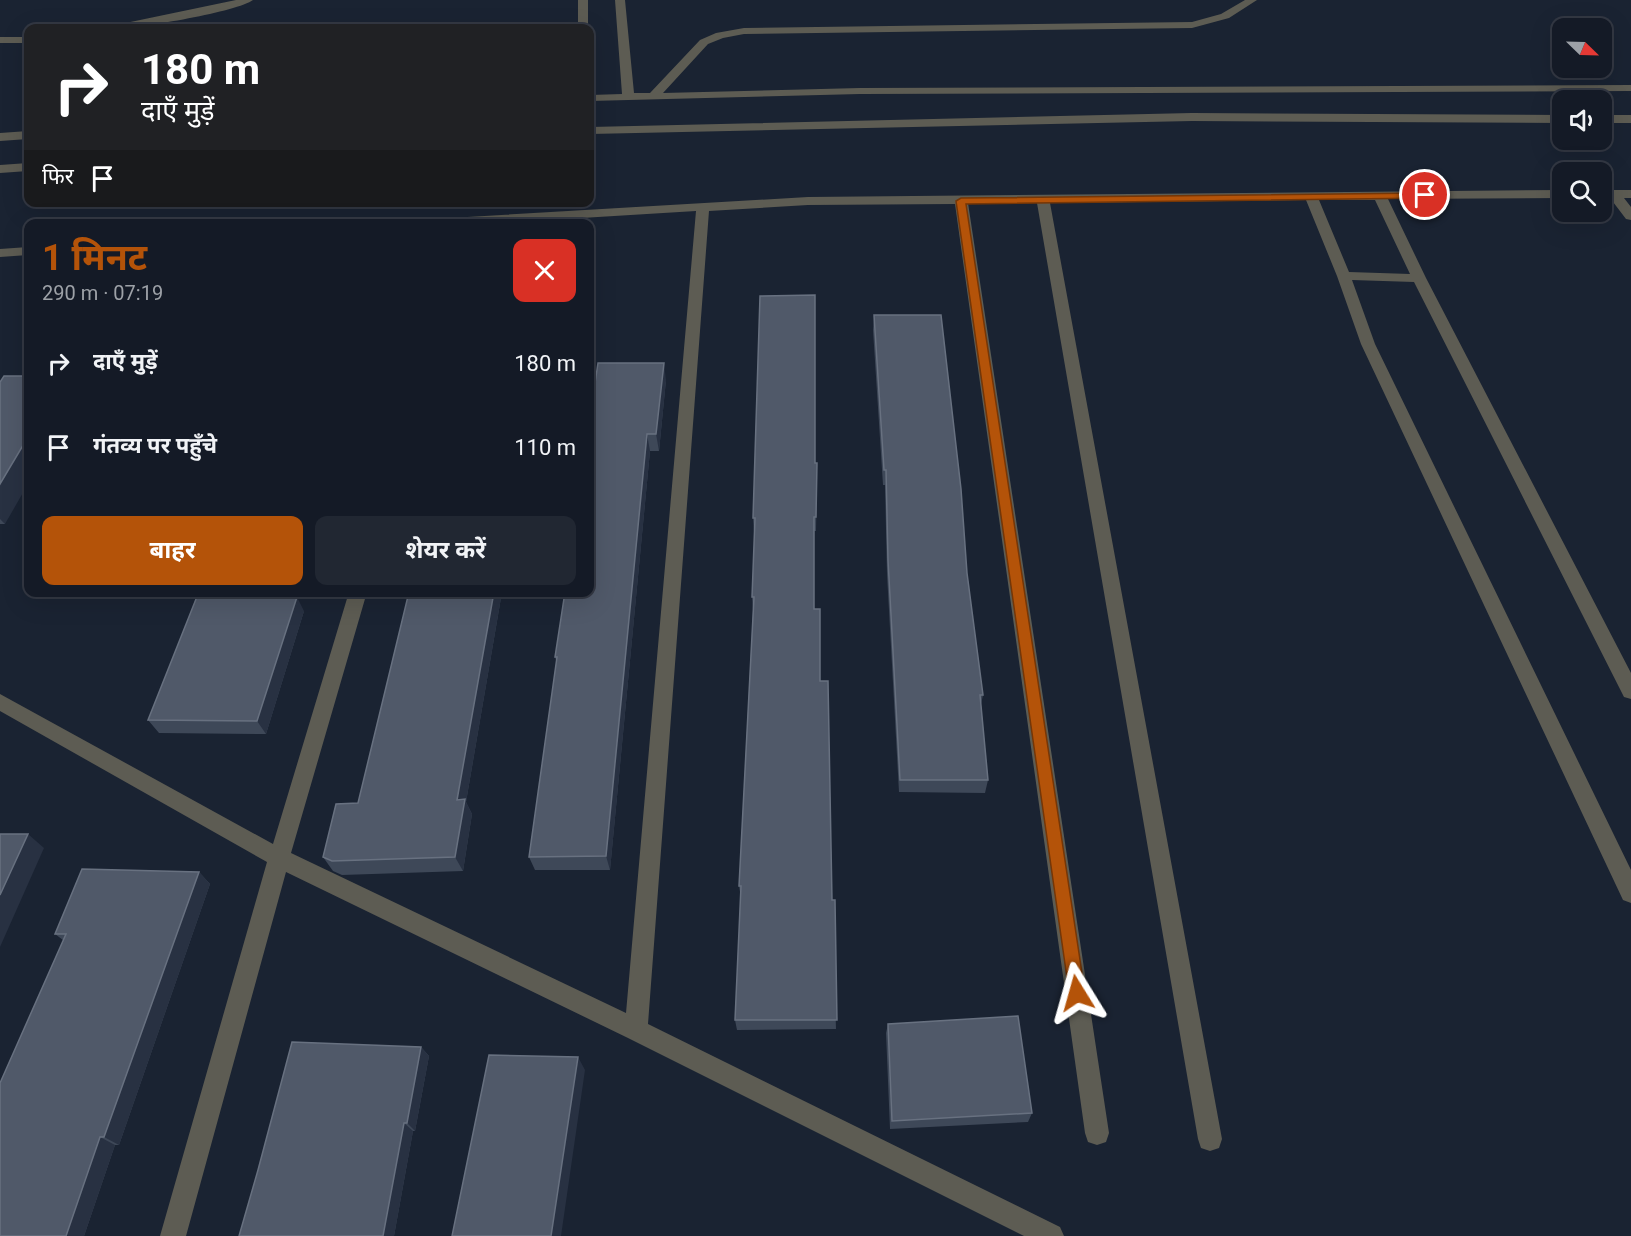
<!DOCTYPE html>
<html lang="hi">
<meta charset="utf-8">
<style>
:root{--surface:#141a26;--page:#212732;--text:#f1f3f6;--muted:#9da1a7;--line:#333843;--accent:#b45309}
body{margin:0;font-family:Roboto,"Noto Sans Devanagari",sans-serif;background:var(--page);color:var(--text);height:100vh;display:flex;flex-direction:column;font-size:22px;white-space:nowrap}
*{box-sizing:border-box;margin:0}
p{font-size:20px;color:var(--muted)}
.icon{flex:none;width:33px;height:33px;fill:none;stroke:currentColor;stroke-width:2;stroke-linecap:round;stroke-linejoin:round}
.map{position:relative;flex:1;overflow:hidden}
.panel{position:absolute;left:24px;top:219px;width:570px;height:378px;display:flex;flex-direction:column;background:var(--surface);border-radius:12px;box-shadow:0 6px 24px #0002,0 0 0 2px var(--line)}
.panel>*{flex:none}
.banner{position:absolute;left:24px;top:24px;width:570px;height:183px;border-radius:12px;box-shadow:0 6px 24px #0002,0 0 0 2px var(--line);background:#202124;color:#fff;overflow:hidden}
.needle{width:39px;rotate:113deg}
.buttons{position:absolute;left:1552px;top:18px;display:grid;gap:12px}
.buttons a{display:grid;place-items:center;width:60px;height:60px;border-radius:12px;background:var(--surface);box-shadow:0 6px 24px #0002,0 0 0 2px var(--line);font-size:30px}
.pin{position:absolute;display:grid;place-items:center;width:51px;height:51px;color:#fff;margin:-26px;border:3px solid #fff;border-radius:50%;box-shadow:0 2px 6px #0007}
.me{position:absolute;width:66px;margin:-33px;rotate:352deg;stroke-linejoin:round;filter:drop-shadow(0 0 4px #0008)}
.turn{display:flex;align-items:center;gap:21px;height:126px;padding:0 18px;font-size:27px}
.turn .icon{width:78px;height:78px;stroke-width:2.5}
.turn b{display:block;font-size:42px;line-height:51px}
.then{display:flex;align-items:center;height:57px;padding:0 18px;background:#0003;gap:12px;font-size:22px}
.round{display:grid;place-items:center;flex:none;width:63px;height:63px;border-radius:12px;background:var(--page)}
.overview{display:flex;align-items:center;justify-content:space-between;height:102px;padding:0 18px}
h1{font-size:36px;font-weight:700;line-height:45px;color:var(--accent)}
.cta{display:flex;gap:12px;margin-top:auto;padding:12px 18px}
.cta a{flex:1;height:69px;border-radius:12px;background:var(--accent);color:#fff;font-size:24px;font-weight:700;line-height:69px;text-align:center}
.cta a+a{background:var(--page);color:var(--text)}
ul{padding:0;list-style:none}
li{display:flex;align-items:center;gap:18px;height:84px;padding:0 18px}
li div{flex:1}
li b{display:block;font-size:22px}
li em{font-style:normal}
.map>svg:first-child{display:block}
</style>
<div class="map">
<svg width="1631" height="1236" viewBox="0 0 1631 1236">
<rect width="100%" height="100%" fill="#1a2332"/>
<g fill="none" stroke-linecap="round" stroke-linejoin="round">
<path fill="#5d5c53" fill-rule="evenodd" d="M236 0H253C237 12 132 30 111 28L116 25Z
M578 0H588V28H578Z
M615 0H625L634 93H650L700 40 716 33 744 28 1192 22 1221 14 1245 0H1257L1229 18 1192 28 744 34 723 38 708 44 663 93 860 88 1631 85V91L860 94 590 101V95L622 94Z
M0 37H28V43H0Z
M1192 113 1563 115V123L1192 121 590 134V127Z
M1602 115H1631V123H1602Z
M28 131V139L0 141V133Z
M28 163V171L0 173V165Z
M1563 190V198L1388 199 1426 278 1631 673V699L1624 697 1414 282 1352 280 1375 344 1631 870V903L1623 900 1361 344 1337 276 1306 200 1050 203 1222 1139 1219 1148 1210 1151 1201 1148 1198 1139 1037 203H968L1109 1133 1106 1142 1097 1145 1088 1142 1085 1133 955 204 808 205 709 211 648 1024 1060 1227 1064 1236H1024L628 1038 286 872 186 1236H160L267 862 0 711V694L273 844 349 592H367L291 853 626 1013 696 211 482 224H398L399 221 808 197ZM1319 200H1375L1410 274 1349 272Z
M1602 190H1631V198H1624L1631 207V220L1626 219 1610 198H1602Z
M28 247V255L0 257V249Z"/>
</g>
<path fill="#3e4858" d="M874 315 967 573 983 695 981 704 988 780 985 793 899 792 887 574 885 485H883L873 330Z
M666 380 659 451H650L610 870H535L529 857 557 663 555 657Z
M0 382 5 524H0Z
M815 463 817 477 816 531H814V609L820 681 832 900 836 1029 737 1030 735 1020 741 898 739 886 753 610 752 597 755 532H754L753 518Z
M409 592H502L466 802 472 814 463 871 342 875 333 871 323 857 358 803Z
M304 611 266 734 159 733 148 720Z
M199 872 210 884 119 1145H115L84 1236 63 940 55 934Z
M888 1024 1032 1113 1028 1122 890 1129 886 1033Z
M421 1047 429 1056 415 1131H413L394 1236H239L258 1170Z"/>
<path fill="#283142" d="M664 363 666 380 659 451 656 434Z
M647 434 650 451 610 870 606 856Z
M28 437V484L5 524 0 519V484Z
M494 592H502L466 802 472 814 463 871 455 857 457 800Z
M297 597 304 611 266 734 257 721Z
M28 834 44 848 0 947V895Z
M199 872 210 884 119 1145 104 1137Z
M421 1047 429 1056 415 1131 407 1123Z
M578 1057 585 1070 561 1236H551Z
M404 1123 413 1131 394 1236H383Z
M100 1137 115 1145 84 1236H66Z"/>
<path fill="#505969" stroke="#687180" stroke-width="1.5" d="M815 295V463H817L816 517H814V609H820V681H828L832 900H835L837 1020H735L741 886H739L754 597H752L755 518H753L760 296Z
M874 315H941L961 489 967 573 983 695H980L988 780H900L888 560 886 470H884Z
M598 363H664L656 434H647L606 856 529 857 557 657H555L565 592H590V417Z
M4 376H28V437L0 484V382Z
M409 592H494L457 800 465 799 455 857 332 861 323 857 336 804 358 803Z
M198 594 297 597 257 721 148 720Z
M0 834H28L0 895Z
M82 869 199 872 104 1137H100L66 1236H0V1083L66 934H55Z
M1018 1016 1032 1113 892 1121 888 1024Z
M292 1042 421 1047 407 1123H404L383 1236H239L258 1170Z
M489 1055 578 1057 551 1236H452Z"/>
<path fill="#b45309" stroke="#753606" stroke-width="1.5" d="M1425 193H1429V198L966 204 1085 993 1083 999 1077 1001 1070 999 956 201 961 198Z"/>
</svg>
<div class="buttons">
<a><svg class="needle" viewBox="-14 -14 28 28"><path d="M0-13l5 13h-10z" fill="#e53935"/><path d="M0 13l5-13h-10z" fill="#9da1a7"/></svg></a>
<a><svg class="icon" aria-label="sound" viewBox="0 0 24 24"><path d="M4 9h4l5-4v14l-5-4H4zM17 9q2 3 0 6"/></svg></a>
<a><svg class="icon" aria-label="search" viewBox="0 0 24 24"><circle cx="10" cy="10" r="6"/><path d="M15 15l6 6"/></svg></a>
</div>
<div class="pin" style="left:1425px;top:195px;background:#d93025"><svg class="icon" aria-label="arrive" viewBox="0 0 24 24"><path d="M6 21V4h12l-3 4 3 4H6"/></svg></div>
<svg class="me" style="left:1077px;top:993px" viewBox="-20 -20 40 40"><path d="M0-17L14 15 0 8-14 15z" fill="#b45309" stroke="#fff" stroke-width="4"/></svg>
<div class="banner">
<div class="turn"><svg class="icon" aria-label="right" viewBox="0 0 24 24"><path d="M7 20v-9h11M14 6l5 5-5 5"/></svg><div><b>180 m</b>दाएँ मुड़ें</div></div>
<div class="then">फिर<svg class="icon" aria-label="arrive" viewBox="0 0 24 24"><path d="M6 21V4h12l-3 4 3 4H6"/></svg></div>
</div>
<section class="panel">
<div class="overview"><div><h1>1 मिनट</h1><p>290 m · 07:19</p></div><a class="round" style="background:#d93025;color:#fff"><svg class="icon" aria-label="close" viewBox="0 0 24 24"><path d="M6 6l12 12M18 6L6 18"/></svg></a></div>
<ul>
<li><svg class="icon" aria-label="right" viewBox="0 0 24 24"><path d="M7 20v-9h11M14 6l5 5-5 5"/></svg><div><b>दाएँ मुड़ें</b></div><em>180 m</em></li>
<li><svg class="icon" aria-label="arrive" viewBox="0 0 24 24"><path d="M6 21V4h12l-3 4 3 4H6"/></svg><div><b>गंतव्य पर पहुँचे</b></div><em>110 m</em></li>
</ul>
<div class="cta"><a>बाहर</a><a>शेयर करें</a></div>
</section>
</div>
